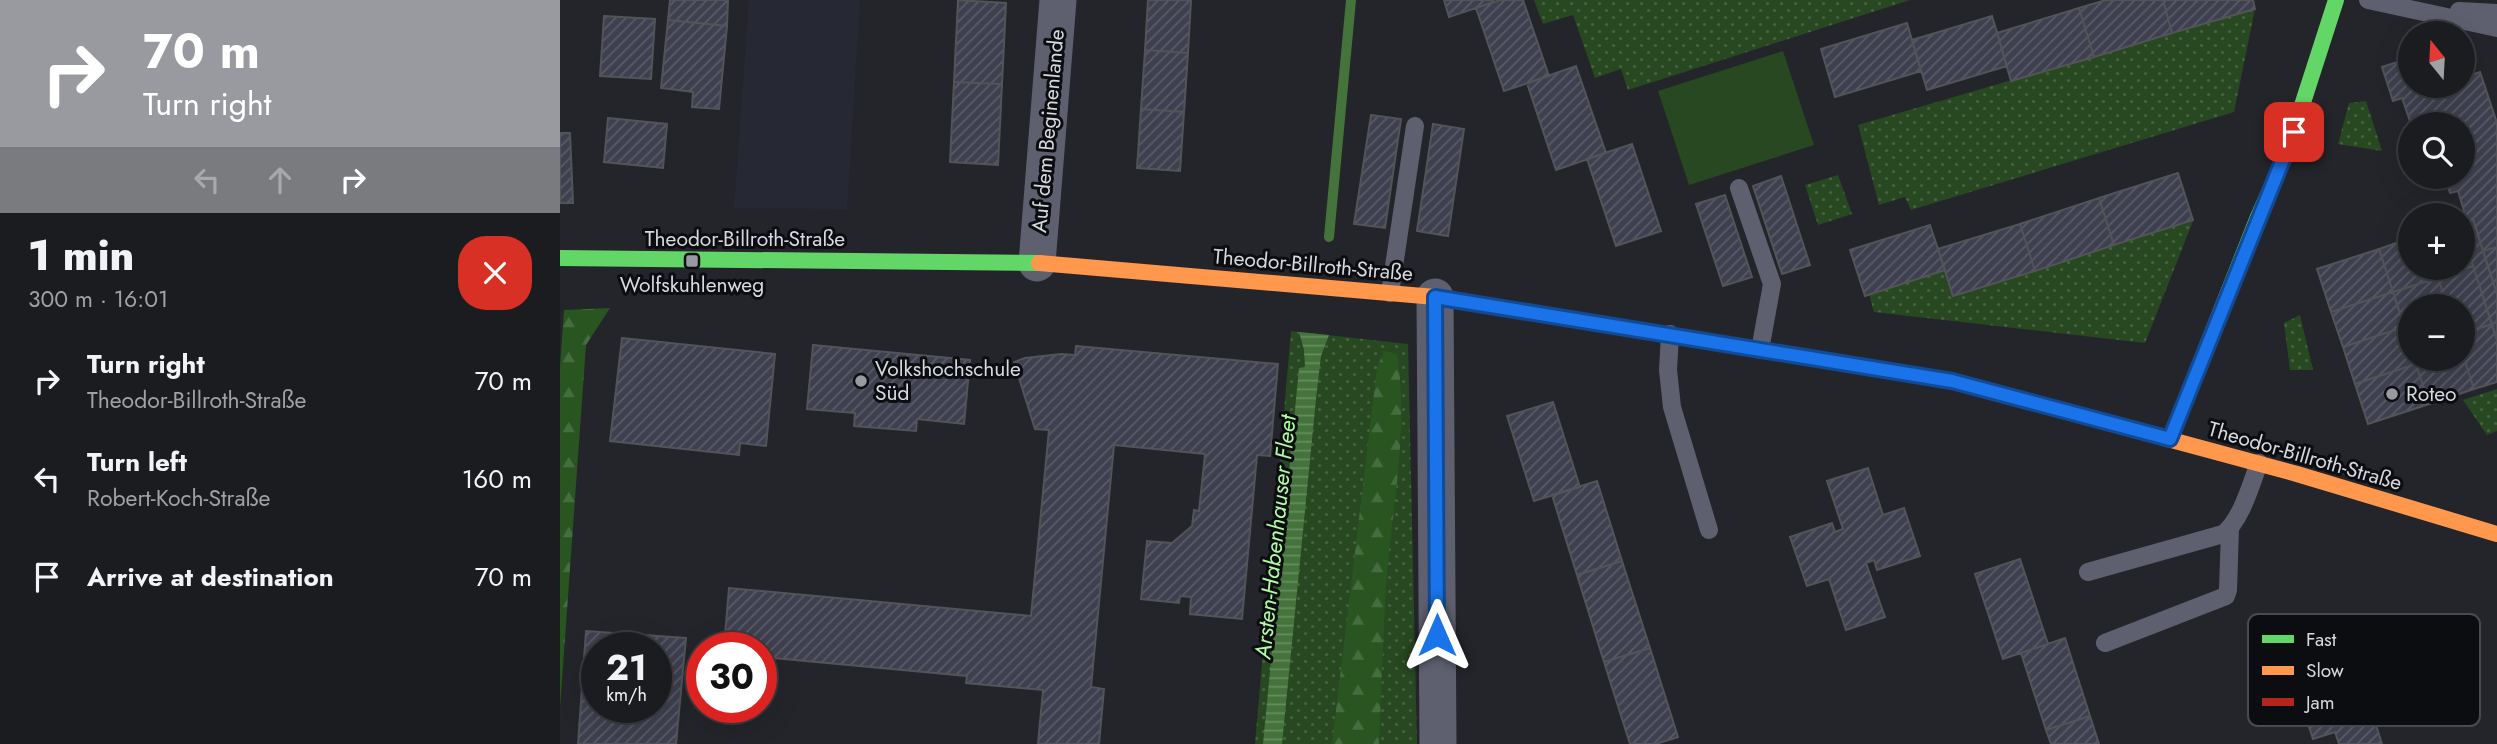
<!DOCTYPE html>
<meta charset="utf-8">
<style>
:root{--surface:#1b1c20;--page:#242529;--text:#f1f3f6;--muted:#a0a1a5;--line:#393a3e}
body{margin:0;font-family:Jost,sans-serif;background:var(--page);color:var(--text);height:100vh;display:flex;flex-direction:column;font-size:26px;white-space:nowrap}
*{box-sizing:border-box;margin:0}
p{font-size:23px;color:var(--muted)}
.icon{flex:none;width:38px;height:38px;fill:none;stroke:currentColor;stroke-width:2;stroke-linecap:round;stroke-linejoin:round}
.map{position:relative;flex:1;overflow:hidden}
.sheet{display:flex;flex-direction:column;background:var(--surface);width:560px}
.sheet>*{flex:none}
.guide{background:#999a9f;color:#fff;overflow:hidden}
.needle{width:46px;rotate:342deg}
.fabs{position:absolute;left:1838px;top:21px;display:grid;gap:14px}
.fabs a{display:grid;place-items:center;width:77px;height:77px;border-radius:50%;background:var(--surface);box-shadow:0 7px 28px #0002,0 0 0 2px var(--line);font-size:35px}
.speed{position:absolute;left:21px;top:632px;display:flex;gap:14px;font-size:35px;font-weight:700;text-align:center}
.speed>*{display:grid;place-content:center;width:91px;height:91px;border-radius:50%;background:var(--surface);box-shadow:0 7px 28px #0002,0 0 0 2px var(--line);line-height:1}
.speed small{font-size:18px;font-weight:400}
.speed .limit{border:10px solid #d22;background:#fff;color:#111}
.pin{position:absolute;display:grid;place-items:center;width:60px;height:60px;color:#fff;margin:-30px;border-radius:14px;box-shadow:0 4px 10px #0006}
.me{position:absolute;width:77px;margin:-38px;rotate:0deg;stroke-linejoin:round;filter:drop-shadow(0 0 5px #0008)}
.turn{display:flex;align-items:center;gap:24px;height:147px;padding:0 28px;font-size:32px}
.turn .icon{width:91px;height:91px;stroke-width:2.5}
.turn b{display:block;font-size:49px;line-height:60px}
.lanes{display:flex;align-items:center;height:66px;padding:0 28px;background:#0003;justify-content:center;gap:35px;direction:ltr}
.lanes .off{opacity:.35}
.round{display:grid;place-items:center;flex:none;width:74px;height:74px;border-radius:28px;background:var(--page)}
.headline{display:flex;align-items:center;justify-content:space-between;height:119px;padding:0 28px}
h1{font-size:42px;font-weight:800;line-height:52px}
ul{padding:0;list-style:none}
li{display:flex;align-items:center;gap:21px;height:98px;padding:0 28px}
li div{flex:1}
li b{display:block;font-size:26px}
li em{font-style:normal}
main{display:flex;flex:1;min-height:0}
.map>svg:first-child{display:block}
</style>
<main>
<section class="sheet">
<div class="guide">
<div class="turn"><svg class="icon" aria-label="right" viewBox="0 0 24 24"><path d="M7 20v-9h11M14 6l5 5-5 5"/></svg><div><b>70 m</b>Turn right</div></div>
<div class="lanes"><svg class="icon off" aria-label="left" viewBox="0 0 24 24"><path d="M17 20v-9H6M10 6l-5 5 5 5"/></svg><svg class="icon off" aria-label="ahead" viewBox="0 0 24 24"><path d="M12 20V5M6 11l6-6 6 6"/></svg><svg class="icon" aria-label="right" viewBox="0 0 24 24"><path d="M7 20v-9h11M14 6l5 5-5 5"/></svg></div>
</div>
<div class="headline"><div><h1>1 min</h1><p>300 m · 16:01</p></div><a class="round" style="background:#d93025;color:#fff"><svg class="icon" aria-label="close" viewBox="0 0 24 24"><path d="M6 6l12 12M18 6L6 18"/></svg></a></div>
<ul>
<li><svg class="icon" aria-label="right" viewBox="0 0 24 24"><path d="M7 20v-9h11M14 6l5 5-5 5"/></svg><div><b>Turn right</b><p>Theodor-Billroth-Straße</p></div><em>70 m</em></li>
<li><svg class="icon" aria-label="left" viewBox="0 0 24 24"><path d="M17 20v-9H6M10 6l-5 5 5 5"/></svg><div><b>Turn left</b><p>Robert-Koch-Straße</p></div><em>160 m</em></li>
<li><svg class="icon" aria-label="arrive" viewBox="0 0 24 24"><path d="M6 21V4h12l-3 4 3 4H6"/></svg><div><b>Arrive at destination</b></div><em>70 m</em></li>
</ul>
</section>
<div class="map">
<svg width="1937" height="744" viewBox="0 0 1937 744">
<defs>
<pattern id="green-dots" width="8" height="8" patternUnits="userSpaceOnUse" patternTransform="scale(1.75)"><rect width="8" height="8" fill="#274820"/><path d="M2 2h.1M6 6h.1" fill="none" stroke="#466240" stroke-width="1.8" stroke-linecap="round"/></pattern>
<pattern id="forest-firs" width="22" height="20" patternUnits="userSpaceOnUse" patternTransform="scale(1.75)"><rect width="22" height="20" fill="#285520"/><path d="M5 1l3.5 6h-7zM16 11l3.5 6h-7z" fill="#466d40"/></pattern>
<pattern id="water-rules" width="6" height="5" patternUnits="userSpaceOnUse" patternTransform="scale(1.75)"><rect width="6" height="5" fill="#44733b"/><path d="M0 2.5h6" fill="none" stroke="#678d60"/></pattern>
<pattern id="building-hatch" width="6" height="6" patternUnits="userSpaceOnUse" patternTransform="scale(1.75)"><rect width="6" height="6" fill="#3f404f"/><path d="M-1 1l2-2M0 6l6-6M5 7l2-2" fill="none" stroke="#5a5b68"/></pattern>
</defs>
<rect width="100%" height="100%" fill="#24252a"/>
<path fill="#262834" d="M189 0H300L287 209 174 208Z"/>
<path fill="url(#green-dots)" d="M974 0H1350L1068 90 1061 69 1035 78 1013 15 983 24Z
M1695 9 1674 112 1351 210 1345 197 1319 205 1298 125Z
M1806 101 1822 151 1778 144 1789 103Z
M1278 175 1292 214 1258 225 1245 185Z
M1633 221 1585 343 1314 312 1309 294 1385 270 1394 296Z
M1740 315 1753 370H1730L1724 323Z
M731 331 848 344 857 744H695Z
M1937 389V431L1927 435 1903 400Z"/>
<path fill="url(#forest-firs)" d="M50 308 26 345 0 708V367L4 310Z
M824 351 837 354C848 422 835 494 828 562 823 623 822 683 819 744H772L817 368Z"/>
<path fill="#274820" d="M1223 51 1254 145 1129 185 1098 91Z"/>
<path fill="url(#water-rules)" d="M739 332 769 335 761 356 756 399 722 744H703L739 368 745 367 744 350Z"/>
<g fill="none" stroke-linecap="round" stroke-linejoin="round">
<path stroke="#44733b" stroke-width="10" d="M769 237 791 0"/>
</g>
<path fill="url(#building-hatch)" stroke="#535458" stroke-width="2" fill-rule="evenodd" d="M110 0H168L167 26 108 20Z
M398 0 446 3 442 84 394 82Z
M588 0H631L628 53 585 50Z
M884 0H933L934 2 889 17Z
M940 0H963L989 76 944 91 916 8Z
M1546 0H1603L1612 33 1534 57 1519 8Z
M1603 0H1693L1695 9 1612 33Z
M1519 8 1534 57 1451 81 1437 33Z
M44 16 95 19 91 79 40 76Z
M1432 16 1447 66 1367 90 1352 40Z
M108 20 167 26 159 109 132 107 133 92 101 88Z
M1347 23 1361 71 1275 97 1261 49Z
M585 50 628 53 624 112 581 109Z
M1850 58V86H1902V78L1920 72 1937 123V247L1923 251 1913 219 1907 221 1898 191 1890 193 1885 177H1902V124H1851L1842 98 1833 101 1822 67Z
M1016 66 1046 153 996 170 967 83Z
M394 82 442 84 438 165 390 162Z
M581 109 624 112 620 171 577 168Z
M811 115 841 119 825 228 794 224Z
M48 118 107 124 103 168 44 162Z
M873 124 904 129 888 236 857 231Z
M0 133H10L13 203H0Z
M1072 144 1101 231 1056 246 1027 159Z
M1618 173 1633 220 1554 245 1539 198Z
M1221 176 1250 265 1222 274 1193 186Z
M1165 195 1192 277 1163 286 1136 204Z
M1539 198 1554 245 1475 271 1460 224Z
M1913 219 1937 294V341L1902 231V222Z
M1460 224 1475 271 1393 296 1378 249Z
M1370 225 1385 270 1305 296 1290 250Z
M1902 231 1913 266 1833 292 1819 249 1850 238V268H1902Z
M1937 247V294L1923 251Z
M1819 249 1833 292 1771 312 1757 269Z
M1913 266 1932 324 1902 334V306H1887L1878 278Z
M1878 278 1887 306H1850V344L1833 292Z
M1833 292 1844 327 1783 347 1771 312Z
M1932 324 1937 341V382L1914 389 1902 352V334Z
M1844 327 1850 344V359H1854L1856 364 1795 384 1783 347Z
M62 338 215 354 206 446 180 443 179 455 50 441Z
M253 345 410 360 404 424 357 419 356 431 294 426 295 413 247 409Z
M516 346 718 364 710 456 697 455 682 619 630 614 631 597 620 596 619 603 581 599 587 541 612 543 632 526 634 510 639 511 645 454 554 445 531 687 544 689 539 744H478L483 690 406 683 407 676 203 657 201 648 164 647 169 588 471 616 489 430 475 429 454 362 465 358 501 354 515 355Z
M1902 352 1914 389 1869 404 1854 359H1902Z
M1856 364 1869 404 1808 424 1795 384Z
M993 402 1020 487 974 501 947 416Z
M1308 468 1323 515 1344 508 1360 556 1317 570 1314 560 1306 563 1325 617 1286 630 1269 579 1247 586 1230 537 1272 523 1275 532 1283 529 1267 481Z
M1037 481 1062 561 1017 575 992 495Z
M1460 559 1488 644 1443 659 1415 574Z
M1062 561 1090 648 1044 662 1017 575Z
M1814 621 1830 668 1850 661 1866 709 1823 723 1820 714 1813 716 1822 744H1779L1775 732 1753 739 1737 690 1778 676 1781 685 1789 682 1773 635Z
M26 631 126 638 116 744H18ZM37 648H96V707H37Z
M1505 638 1530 716 1486 730 1461 653Z
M1090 648 1118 737 1096 744H1070L1044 662Z
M1530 716 1539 744H1491L1486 730Z"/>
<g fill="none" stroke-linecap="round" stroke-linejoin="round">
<path stroke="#5e606f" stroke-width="18" d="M1808 0 1937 28
M1899 11 1937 13
M1179 188 1212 284 1200 350
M830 293 855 126
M1110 334 1108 370 1112 407 1149 530
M1528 572 1663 534C1681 521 1691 484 1699 463
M1545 643 1666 596 1668 590 1670 529"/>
<path stroke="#5e606f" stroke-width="37" d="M477 263 498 0
M875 297 878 744"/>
<path stroke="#63d668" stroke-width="16" d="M0 258 479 263
M954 310 1307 367
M1610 439 1698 217 1727 152 1776 0"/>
<path stroke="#ff974d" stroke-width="16" d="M479 263 875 297 954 310
M1604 438 1737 474 1937 534"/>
<path stroke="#b3261e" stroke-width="16" d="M1307 367 1392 381 1604 438"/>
</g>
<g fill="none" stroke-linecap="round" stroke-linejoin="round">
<defs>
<path id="route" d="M877 635 875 297 1392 381 1610 439 1734 132"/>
</defs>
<use href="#route" stroke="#114b97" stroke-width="18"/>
<use href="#route" stroke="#1a73e8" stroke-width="12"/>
</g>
<g fill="#999a9f" stroke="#0c0d11" stroke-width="2.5">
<rect x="125" y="254" width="14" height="14" rx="3.5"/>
<circle cx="301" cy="381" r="7"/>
<circle cx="1832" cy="394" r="7"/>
</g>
<g text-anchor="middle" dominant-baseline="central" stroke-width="6" stroke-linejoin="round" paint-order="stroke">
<g font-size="21" fill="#d8d9de" stroke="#0c0d11">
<text transform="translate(488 131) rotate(-85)">Auf dem Beginenlande</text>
<text x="185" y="239">Theodor-Billroth-Straße</text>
<text transform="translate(753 265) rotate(5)">Theodor-Billroth-Straße</text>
<text transform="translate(1745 456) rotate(16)">Theodor-Billroth-Straße</text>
</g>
<g font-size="21" fill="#d8d9de" stroke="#0c0d11" text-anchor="start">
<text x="132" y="285" text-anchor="middle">Wolfskuhlenweg</text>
<text x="315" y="369">Volkshochschule<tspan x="315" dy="24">Süd</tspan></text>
<text x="1846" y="394">Roteo</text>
</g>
<g font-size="23" font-style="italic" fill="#b0faa2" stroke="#0c0d11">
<text transform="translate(715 537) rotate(-84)">Arsten-Habenhauser Fleet</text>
</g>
</g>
<rect x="1688" y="614" width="232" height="112" rx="10" fill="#0c0d11" stroke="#494a4e" stroke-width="2"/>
<rect x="1702" y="635" width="32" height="8" fill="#63d668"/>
<rect x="1702" y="666" width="32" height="9" fill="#ff974d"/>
<rect x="1702" y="698" width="32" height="8" fill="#b3261e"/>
<g font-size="19" fill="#d8d9de">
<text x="1746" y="646">Fast</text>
<text x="1746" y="677">Slow</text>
<text x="1746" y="709">Jam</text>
</g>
</svg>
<div class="fabs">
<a><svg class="needle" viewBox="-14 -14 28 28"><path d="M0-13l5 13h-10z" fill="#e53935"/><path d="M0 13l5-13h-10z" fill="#a0a1a5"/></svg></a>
<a><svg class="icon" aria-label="search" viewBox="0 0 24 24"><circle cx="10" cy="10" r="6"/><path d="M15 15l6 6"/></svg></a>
<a>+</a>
<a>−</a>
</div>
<div class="speed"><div>21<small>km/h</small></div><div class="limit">30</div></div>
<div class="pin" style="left:1734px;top:132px;background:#d93025"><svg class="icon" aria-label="arrive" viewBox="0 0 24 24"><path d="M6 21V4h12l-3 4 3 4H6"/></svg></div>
<svg class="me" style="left:877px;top:635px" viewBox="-20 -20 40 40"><path d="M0-17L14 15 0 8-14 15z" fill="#1a73e8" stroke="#fff" stroke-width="4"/></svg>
</div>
</main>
